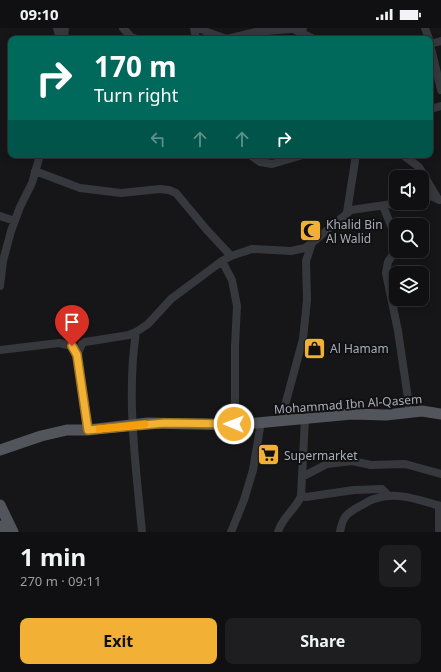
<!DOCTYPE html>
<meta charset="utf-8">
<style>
:root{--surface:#101012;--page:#1e1e20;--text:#f1f3f6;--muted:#9c9d9f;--line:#303032;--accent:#f2b134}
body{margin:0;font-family:"Noto Sans",sans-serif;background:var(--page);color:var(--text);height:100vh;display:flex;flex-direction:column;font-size:15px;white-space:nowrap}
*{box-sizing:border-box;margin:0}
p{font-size:13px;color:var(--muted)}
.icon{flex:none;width:22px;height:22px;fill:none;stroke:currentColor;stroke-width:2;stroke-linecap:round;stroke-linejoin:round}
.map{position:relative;height:504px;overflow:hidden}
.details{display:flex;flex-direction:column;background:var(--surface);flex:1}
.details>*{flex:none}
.banner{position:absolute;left:8px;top:8px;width:425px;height:122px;border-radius:8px;box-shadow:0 2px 10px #0003,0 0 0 1px var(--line);background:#00695c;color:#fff;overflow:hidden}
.buttons{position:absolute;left:389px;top:142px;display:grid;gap:8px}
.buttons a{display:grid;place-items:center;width:40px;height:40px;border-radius:8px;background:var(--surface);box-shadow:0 2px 10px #0003,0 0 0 1px var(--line);font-size:20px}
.pin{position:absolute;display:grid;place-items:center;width:34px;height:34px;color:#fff;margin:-41px -17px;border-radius:50% 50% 50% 0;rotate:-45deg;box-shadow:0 0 4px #0007}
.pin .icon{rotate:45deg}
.me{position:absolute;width:44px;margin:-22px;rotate:271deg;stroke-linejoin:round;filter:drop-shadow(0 0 3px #0008)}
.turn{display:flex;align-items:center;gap:14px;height:84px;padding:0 20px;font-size:18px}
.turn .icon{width:52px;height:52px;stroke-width:2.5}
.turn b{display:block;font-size:28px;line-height:34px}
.lanes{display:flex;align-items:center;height:38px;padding:0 20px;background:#0003;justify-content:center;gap:20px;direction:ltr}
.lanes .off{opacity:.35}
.round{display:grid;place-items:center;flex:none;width:42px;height:42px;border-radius:8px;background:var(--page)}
.head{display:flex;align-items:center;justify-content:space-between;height:68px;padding:0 20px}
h1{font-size:24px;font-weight:700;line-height:30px}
.button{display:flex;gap:8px;margin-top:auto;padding:8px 20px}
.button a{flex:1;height:46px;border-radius:8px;background:var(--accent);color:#111;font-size:16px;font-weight:700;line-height:46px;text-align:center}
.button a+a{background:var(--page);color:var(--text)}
.status{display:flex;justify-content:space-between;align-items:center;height:28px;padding:0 20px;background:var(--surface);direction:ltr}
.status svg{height:11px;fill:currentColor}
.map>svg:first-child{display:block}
</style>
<div class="status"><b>09:10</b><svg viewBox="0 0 49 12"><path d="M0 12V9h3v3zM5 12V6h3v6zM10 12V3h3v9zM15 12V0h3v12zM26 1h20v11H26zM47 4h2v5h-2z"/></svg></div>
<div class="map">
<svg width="441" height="504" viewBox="0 0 441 504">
<rect width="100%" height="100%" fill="#161618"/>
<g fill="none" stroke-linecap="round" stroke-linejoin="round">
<path stroke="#37383d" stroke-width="8" d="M57 0 60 11
M123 0 131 9 137 11
M194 0 196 11
M199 0 207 4 227 11 256 4 303 0
M425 0 429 11
M295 2 314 11
M64 11 65 0
M430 16 441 62
M430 16 441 13
M430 81 441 78
M250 127 260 134 272 136 303 127
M403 127 419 139 438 171
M35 143 80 160 121 165 160 161 169 162 176 165 206 201 231 228
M422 170 431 168 439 172
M383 178 396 210
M347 184 356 127
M0 188 15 193
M396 222 388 234 386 245 398 303 410 384
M222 233 232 252 237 278 235 318V397
M0 258 3 233 11 203 20 179 32 155 40 127
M136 304C126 370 136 438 142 504
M0 322 59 315 72 318 77 327 88 402
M77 327 82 316 85 314 129 307 136 304 148 296 171 271 222 233 231 228 252 221 291 223 305 220 312 215
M281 392 303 311 307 272 306 233 312 215 351 182 399 175
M302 449 327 436 352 433 371 437 405 436 441 446
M301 468 306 469 354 462 382 461 388 467
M439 478V504
M231 504 244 472 253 442 261 394
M278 504C282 489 296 481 301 468L305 391
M340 504C343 488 346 486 360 478 365 476 369 472 374 471 397 463 418 472 441 478"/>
<path stroke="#53555c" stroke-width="11" d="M0 422 41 408 67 402H88L148 395 235 397 352 386 386 387 422 383 441 386
M0 477 13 504
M0 498 3 504"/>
</g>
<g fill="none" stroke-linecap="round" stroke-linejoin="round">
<defs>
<path id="route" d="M72 318 77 327 88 402 165 395 234 396"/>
</defs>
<use href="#route" stroke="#9d7322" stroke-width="10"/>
<use href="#route" stroke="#f2b134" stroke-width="7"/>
<path stroke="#f59e0b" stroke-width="7" d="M99 401 145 396"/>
</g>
<defs>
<symbol id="mosque-square" viewBox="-11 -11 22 22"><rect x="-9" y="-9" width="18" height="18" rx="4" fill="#f2b134" stroke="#111113"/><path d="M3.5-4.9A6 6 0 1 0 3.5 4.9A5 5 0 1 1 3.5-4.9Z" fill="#111"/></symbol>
<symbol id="shop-square" viewBox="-11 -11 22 22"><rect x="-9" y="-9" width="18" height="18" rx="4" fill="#f2b134" stroke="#111113"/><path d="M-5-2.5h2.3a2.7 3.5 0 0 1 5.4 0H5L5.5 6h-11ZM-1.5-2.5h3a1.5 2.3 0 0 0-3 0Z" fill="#111"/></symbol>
<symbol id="supermarket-square" viewBox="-11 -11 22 22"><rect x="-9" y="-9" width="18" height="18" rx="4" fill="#f2b134" stroke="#111113"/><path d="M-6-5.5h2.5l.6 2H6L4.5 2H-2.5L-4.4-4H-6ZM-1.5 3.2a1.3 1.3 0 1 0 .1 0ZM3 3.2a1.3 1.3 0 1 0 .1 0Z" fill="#111"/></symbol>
</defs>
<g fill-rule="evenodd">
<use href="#mosque-square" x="298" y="190" width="25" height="25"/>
<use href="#shop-square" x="302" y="308" width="25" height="25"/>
<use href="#supermarket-square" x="256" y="414" width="25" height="25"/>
</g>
<g text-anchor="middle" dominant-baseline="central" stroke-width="4" stroke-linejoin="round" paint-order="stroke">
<g font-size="12" fill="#a8adb8" stroke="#111113" text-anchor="start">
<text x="326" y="196">Khalid Bin<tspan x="326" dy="14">Al Walid</tspan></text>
<text x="330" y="320">Al Hamam</text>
<text x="284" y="427">Supermarket</text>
</g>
<g font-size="12" fill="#a8adb8" stroke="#111113">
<text transform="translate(348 376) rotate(-4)">Mohammad Ibn Al-Qasem</text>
</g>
</g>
</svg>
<div class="buttons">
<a><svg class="icon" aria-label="sound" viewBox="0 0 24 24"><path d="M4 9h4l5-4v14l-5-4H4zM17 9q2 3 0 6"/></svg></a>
<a><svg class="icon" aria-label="search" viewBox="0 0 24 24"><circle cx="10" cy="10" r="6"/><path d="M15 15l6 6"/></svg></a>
<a><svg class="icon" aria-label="layers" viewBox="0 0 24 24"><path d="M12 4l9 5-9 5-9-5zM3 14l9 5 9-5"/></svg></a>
</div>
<div class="pin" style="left:72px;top:318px;background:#d93025"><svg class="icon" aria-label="arrive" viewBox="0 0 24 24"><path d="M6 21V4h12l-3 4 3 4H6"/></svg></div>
<svg class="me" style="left:234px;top:396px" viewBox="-20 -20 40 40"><circle r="17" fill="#f2b134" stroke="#fff" stroke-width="3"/><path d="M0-11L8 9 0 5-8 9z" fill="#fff"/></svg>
<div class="banner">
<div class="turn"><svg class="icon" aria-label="right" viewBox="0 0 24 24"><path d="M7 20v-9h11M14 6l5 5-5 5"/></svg><div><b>170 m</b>Turn right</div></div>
<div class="lanes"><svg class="icon off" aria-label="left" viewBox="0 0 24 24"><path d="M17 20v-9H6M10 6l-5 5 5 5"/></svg><svg class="icon off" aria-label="ahead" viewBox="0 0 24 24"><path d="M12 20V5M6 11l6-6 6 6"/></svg><svg class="icon off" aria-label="ahead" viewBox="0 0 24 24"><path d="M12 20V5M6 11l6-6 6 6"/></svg><svg class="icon" aria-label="right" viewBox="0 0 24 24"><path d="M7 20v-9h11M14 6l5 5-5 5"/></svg></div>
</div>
</div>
<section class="details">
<div class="head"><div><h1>1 min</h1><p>270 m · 09:11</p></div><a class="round"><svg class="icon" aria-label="close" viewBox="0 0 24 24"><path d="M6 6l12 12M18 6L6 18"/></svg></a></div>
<div class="button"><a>Exit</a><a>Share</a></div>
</section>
